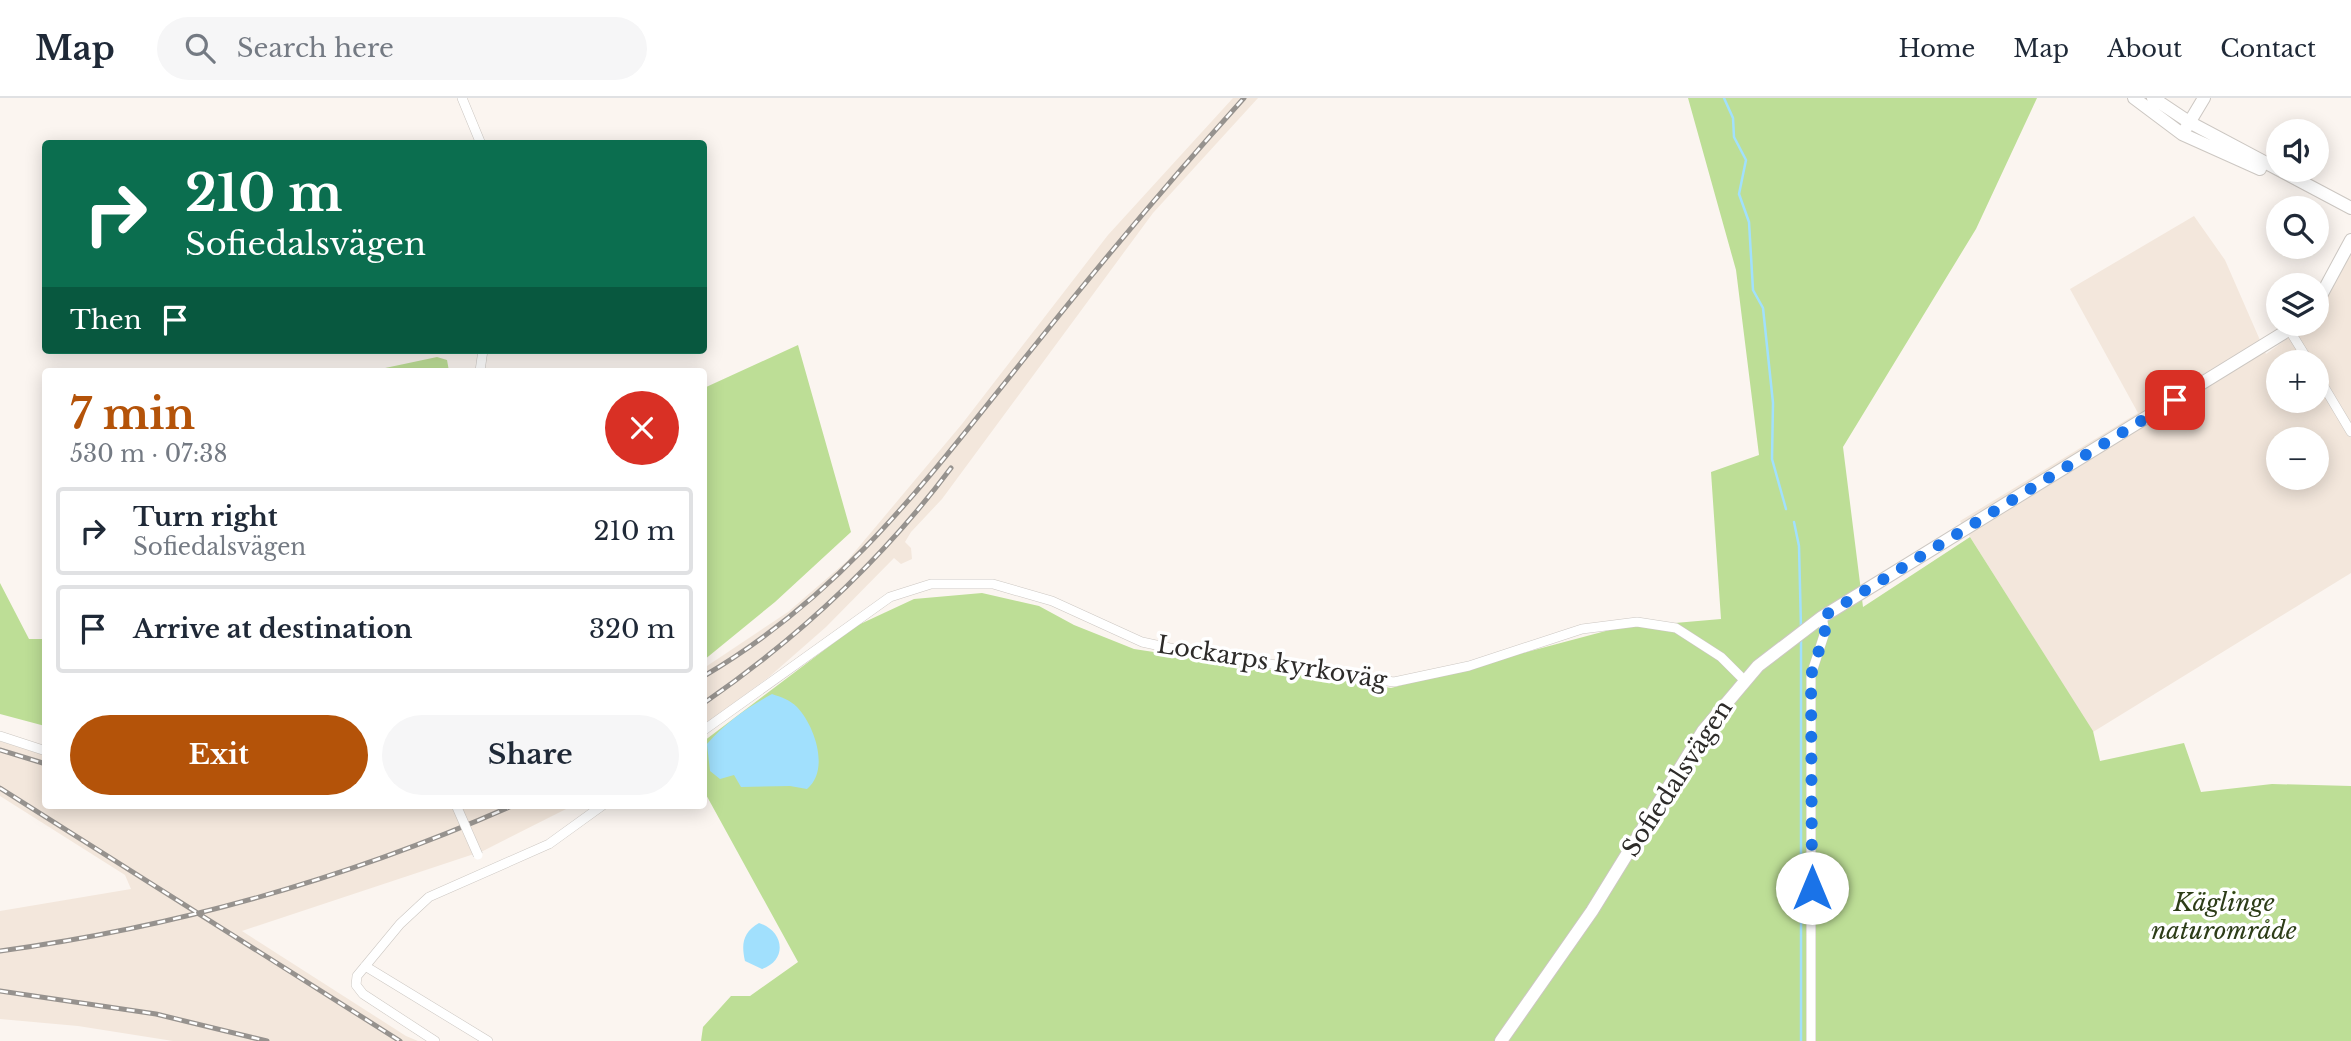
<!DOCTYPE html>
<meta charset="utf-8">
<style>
:root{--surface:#fff;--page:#f6f6f7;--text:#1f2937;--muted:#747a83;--line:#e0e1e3;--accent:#b45309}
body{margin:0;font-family:"Libre Baskerville",serif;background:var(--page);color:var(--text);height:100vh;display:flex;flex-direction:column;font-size:26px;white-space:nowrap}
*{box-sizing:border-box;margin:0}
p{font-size:23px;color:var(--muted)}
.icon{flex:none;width:38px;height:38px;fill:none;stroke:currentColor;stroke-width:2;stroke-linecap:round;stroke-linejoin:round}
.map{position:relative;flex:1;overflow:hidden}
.side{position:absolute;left:42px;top:270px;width:665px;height:441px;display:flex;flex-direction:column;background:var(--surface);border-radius:7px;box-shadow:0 4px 18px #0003}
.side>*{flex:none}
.top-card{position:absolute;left:42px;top:42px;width:665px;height:214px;border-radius:7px;box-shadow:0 4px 18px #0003;background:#0b6e4f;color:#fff;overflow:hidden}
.buttons{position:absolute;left:2266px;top:21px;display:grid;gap:14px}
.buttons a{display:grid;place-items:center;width:63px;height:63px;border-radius:50%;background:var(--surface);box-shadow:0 4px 18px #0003;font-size:35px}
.pin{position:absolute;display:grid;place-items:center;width:60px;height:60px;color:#fff;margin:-30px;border-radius:14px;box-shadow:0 4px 10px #0006}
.me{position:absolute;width:77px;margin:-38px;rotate:0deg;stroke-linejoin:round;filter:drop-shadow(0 0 5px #0008)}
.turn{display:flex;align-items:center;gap:24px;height:147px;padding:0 28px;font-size:32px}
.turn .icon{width:91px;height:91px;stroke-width:2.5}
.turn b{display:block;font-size:49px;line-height:60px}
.then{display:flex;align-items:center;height:66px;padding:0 28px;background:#0003;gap:14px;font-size:26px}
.round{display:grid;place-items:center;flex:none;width:74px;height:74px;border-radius:37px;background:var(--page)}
.overview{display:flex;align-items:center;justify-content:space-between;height:119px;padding:0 28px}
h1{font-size:42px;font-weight:700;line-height:52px;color:var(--accent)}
.button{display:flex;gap:14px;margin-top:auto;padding:14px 28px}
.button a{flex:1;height:80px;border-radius:42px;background:var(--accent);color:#fff;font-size:28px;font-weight:700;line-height:80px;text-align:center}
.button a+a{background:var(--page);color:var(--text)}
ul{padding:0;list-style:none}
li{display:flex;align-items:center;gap:21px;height:88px;margin:0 14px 10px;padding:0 14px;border:4px solid var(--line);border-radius:7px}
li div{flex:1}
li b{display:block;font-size:26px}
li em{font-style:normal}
header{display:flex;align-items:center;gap:42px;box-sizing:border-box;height:98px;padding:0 35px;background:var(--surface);border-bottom:2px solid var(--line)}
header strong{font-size:33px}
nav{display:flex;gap:38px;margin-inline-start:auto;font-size:24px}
.search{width:490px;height:63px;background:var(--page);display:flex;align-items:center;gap:18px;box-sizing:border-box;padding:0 24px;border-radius:38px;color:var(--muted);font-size:26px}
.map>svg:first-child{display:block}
</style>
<header>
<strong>Map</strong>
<div class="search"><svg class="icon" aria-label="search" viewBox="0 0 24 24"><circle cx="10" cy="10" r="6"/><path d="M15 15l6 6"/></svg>Search here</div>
<nav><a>Home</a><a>Map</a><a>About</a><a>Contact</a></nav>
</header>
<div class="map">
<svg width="2351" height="943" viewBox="0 0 2351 943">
<rect width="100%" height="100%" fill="#fbf5f0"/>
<path fill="#f3e7dc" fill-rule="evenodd" d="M1233 0H1258L1153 115 942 401 911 434 905 444 911 450 912 461 901 466 894 460 826 529 769 579 704 627V570L788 514 847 463 962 326 1108 137Z
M2194 118 2225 162 2266 256 2295 235 2302 226H2317V207L2351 147V475L2093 634 1960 423 2138 315 2070 191ZM2278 264H2317V303H2278ZM2278 341H2317V380H2278Z
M0 643 45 657 46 707H574L483 753 242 833 406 938 418 943H173L78 928 0 921V813L131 791 125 777 0 698Z"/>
<path fill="#bdde96" d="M1688 0H2037L1976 131 1843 349 1863 509 1970 439 2093 633 2100 663 2184 645 2201 694 2272 686 2351 688V943H701L703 929 731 898H750L798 864 704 693V643L856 528 914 501 982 495 1039 508 1074 527 1134 551 1391 590 1617 530 1721 521 1711 374 1759 357 1736 172Z
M798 247 851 434 775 504 704 562V290Z
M437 259 447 262 449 273H371Z
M0 485 29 541H45V628L0 616Z"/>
<path fill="#a1e0fd" d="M772 596C781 599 790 602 797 609 815 628 830 672 807 691L790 688 741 689 734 677 720 681 710 673 707 646C725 625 748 609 772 596Z
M759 825C784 833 788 862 762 871L745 863C741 846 743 834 759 825Z"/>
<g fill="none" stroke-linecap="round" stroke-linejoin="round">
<path stroke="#a1e0fd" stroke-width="2.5" d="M1724 0 1733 20 1734 39 1746 62 1739 96 1749 124 1753 192 1763 210 1773 305 1772 361 1786 411
M1794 424 1799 448 1801 530
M1801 540V943"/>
<defs>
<path id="street" d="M462 0 481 46
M2290 233 2309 264
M480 273 483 252
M2317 277 2351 334
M704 632 890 499 931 486H993L1052 503 1142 544 1188 554 1394 584 1469 568 1582 531 1637 524 1676 530 1721 559 1744 582
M0 638 46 653
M365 868 488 943
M435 943 363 896 356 887 357 878 400 826 429 799 549 746 603 707
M1811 943V577L1825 534 1822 519"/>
<path id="secondary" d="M2134 0 2182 36 2260 71
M2153 0 2189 24 2351 110
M2186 30 2204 0
M2317 205 2351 142
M1501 943 1592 813 1703 633 1758 568 1822 519 2298 226"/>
</defs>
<use href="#street" stroke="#ccc7c2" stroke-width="10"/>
<use href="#secondary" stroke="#ccc7c2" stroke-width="14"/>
<use href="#street" stroke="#fff" stroke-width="9"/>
<use href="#secondary" stroke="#fff" stroke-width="12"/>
<defs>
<path id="rail" d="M704 578C847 494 930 377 1032 251 1100 166 1171 81 1244 0
M704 605C798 540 882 462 951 370
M0 652 46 666
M0 690 400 943
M0 853C177 829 351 779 514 707
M0 893 156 916 267 943"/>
</defs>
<use href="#rail" stroke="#96928e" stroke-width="5"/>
<use href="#rail" stroke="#fff" stroke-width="2.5" stroke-dasharray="8" stroke-linecap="butt"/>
<defs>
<path id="street-bridge" d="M456 707 478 757"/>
</defs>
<use href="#street-bridge" stroke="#ccc7c2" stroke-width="10" stroke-linecap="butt"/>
<use href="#street-bridge" stroke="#fff" stroke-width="9"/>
</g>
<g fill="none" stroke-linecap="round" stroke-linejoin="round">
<path stroke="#1a73e8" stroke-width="12" stroke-dasharray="0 21.6" d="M1812 790 1811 577 1825 534 1822 519 2175 302"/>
</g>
<g text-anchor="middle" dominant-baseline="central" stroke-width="7" stroke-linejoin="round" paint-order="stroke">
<g font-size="24" fill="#2d2b29" stroke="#fff">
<text transform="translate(1272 564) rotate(9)">Lockarps kyrkoväg</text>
<text transform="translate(1677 680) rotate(-57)">Sofiedalsvägen</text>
</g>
<g font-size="24" font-style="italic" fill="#2d3d18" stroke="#fff">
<text x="2224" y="804">Käglinge<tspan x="2224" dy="28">naturområde</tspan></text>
</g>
</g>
</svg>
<div class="buttons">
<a><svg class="icon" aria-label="sound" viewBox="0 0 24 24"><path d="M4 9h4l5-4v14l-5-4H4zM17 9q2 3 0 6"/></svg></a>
<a><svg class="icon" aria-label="search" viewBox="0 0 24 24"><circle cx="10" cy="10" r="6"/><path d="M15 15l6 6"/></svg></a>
<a><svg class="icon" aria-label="layers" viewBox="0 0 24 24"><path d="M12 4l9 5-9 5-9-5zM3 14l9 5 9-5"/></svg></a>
<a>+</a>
<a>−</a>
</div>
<div class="pin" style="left:2175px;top:302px;background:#d93025"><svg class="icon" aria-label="arrive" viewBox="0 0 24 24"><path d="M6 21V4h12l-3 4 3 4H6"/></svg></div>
<svg class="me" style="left:1812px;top:790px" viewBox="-20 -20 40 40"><circle r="19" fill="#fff"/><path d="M0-13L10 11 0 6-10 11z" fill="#1a73e8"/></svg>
<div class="top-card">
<div class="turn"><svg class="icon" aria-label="right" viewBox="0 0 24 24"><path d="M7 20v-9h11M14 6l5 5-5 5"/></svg><div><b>210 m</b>Sofiedalsvägen</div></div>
<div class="then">Then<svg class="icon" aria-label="arrive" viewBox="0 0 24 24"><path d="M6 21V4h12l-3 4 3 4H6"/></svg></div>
</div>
<section class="side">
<div class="overview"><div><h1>7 min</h1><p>530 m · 07:38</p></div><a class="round" style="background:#d93025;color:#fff"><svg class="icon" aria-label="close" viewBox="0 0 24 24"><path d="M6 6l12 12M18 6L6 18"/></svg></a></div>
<ul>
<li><svg class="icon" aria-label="right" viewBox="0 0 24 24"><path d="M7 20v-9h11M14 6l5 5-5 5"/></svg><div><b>Turn right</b><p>Sofiedalsvägen</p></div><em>210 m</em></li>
<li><svg class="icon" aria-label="arrive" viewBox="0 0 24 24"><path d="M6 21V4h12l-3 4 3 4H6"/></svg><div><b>Arrive at destination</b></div><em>320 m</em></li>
</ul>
<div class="button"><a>Exit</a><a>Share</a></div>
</section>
</div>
